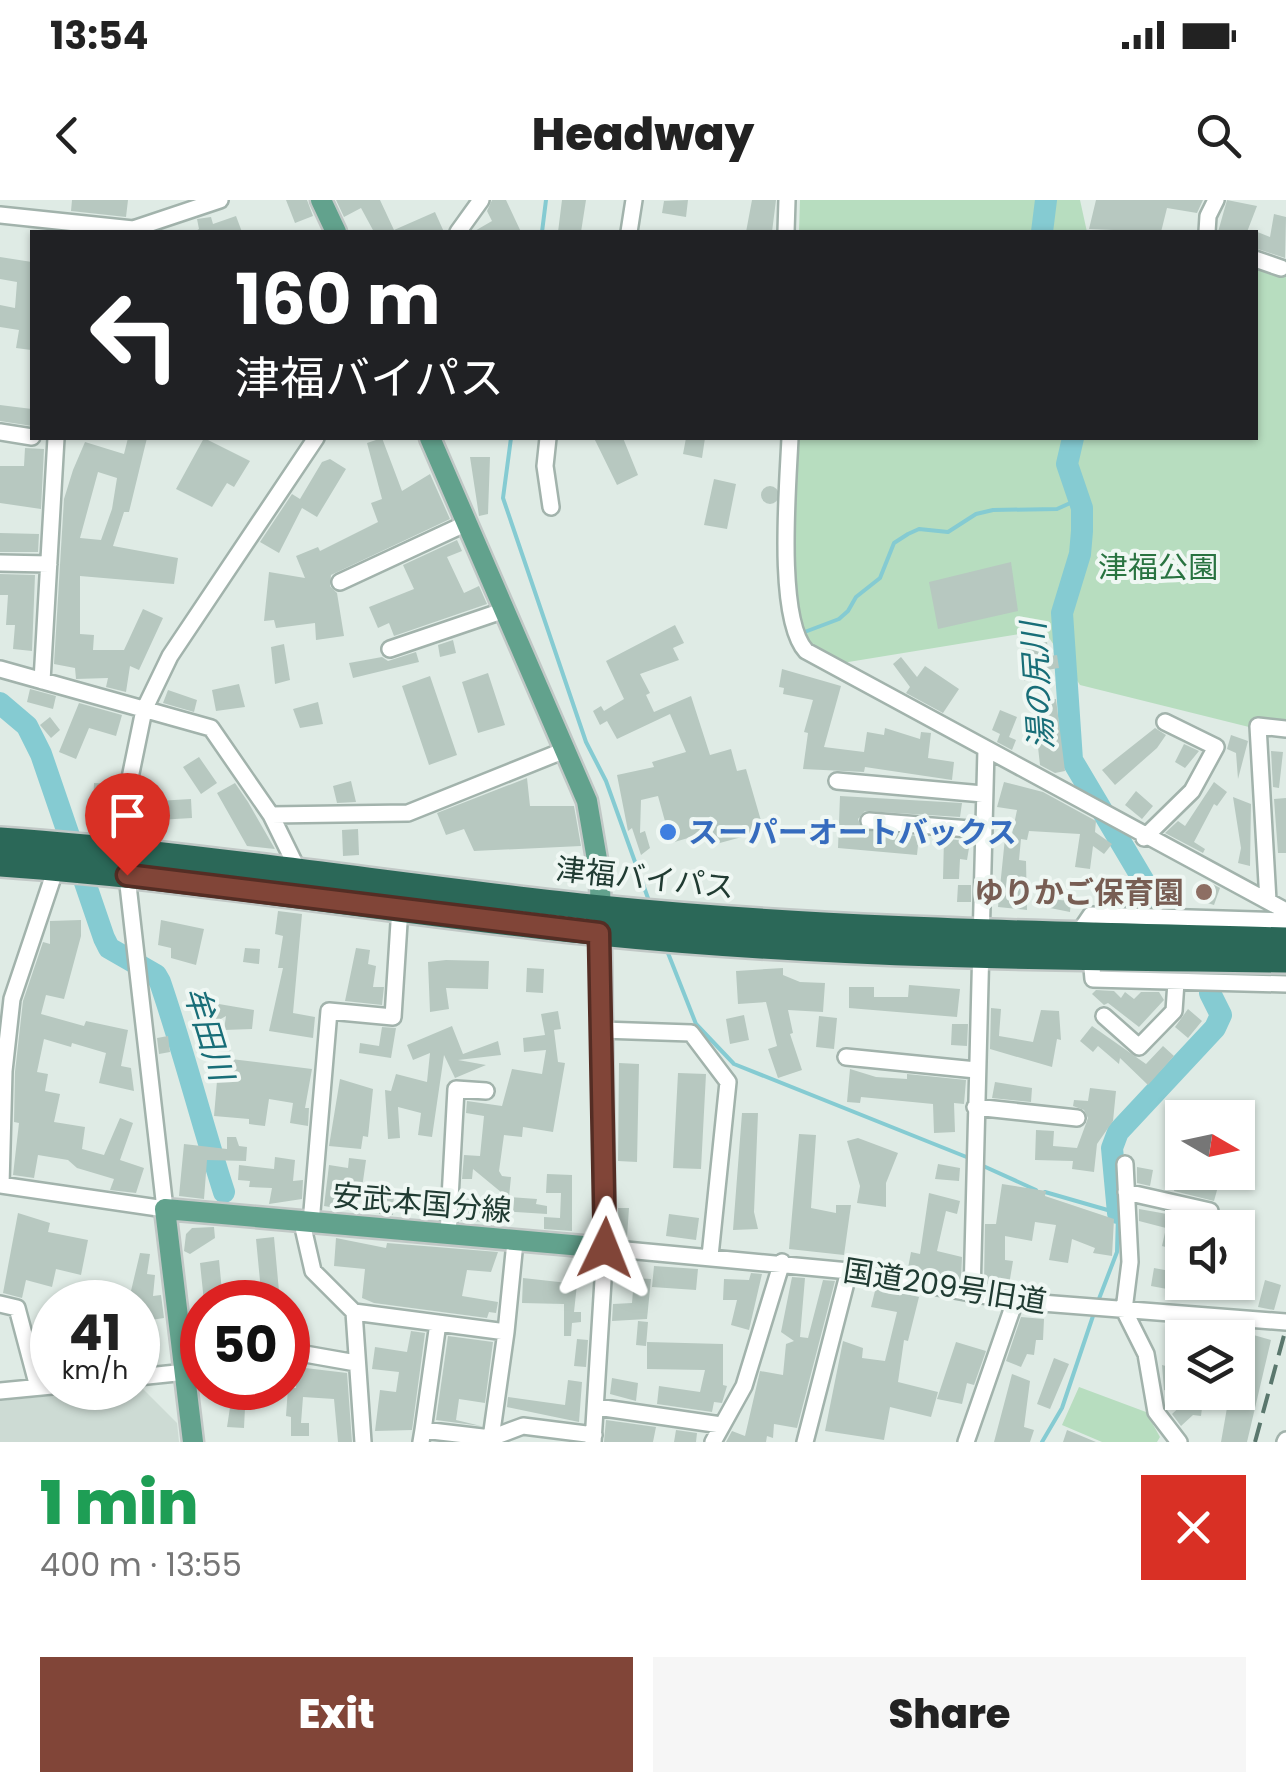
<!DOCTYPE html>
<meta charset="utf-8">
<style>
:root{--surface:#fff;--page:#f6f6f6;--text:#222;--muted:#767676;--accent:#814538}
body{margin:0;font-family:Poppins,"Noto Sans JP",sans-serif;background:var(--page);color:var(--text);height:100vh;display:flex;flex-direction:column;font-size:38px;white-space:nowrap}
*{box-sizing:border-box;margin:0}
p{font-size:32px;color:var(--muted)}
.icon{flex:none;width:55px;height:55px;fill:none;stroke:currentColor;stroke-width:2;stroke-linecap:round;stroke-linejoin:round}
.map{position:relative;height:1242px;overflow:hidden}
.side{display:flex;flex-direction:column;background:var(--surface);flex:1}
.side>*{flex:none}
.top-card{position:absolute;left:30px;top:30px;width:1228px;height:210px;border-radius:0px;box-shadow:0 2px 8px #0004;background:#202124;color:#fff;overflow:hidden}
.needle{width:65px;rotate:99deg}
.buttons{position:absolute;left:1165px;top:900px;display:grid;gap:20px}
.buttons a{display:grid;place-items:center;width:90px;height:90px;border-radius:0px;background:var(--surface);box-shadow:0 2px 8px #0004;font-size:50px}
.speed{position:absolute;left:30px;top:1080px;display:flex;gap:20px;font-size:50px;font-weight:700;text-align:center}
.speed>*{display:grid;place-content:center;width:130px;height:130px;border-radius:50%;background:var(--surface);box-shadow:0 2px 8px #0004;line-height:1}
.speed small{font-size:25px;font-weight:400}
.speed .limit{border:15px solid #d22;background:#fff;color:#111}
.pin{position:absolute;display:grid;place-items:center;width:85px;height:85px;color:#fff;margin:-102px -42px;border-radius:50% 50% 50% 0;rotate:-45deg;box-shadow:0 0 10px #0007}
.pin .icon{rotate:45deg}
.me{position:absolute;width:110px;margin:-55px;rotate:2deg;stroke-linejoin:round;filter:drop-shadow(0 0 8px #0008)}
.turn{display:flex;align-items:center;gap:35px;height:210px;padding:0 40px;font-size:45px}
.turn .icon{width:130px;height:130px;stroke-width:2.5}
.turn b{display:block;font-size:70px;line-height:85px}
.round{display:grid;place-items:center;flex:none;width:105px;height:105px;border-radius:0px;background:var(--page)}
.overview{display:flex;align-items:center;justify-content:space-between;height:170px;padding:0 40px}
h1{font-size:60px;font-weight:800;line-height:75px;color:#1e9e55}
.primary-button{display:flex;gap:20px;margin-top:auto;padding:20px 40px}
.primary-button a{flex:1;height:115px;border-radius:0px;background:var(--accent);color:#fff;font-size:40px;font-weight:800;line-height:115px;text-align:center}
.primary-button a+a{background:var(--page);color:var(--text)}
.status{display:flex;justify-content:space-between;align-items:center;height:70px;padding:0 50px;background:var(--surface);direction:ltr}
.status svg{height:28px;fill:currentColor}
header{display:flex;justify-content:space-between;align-items:center;height:130px;padding:0 40px;background:var(--surface);font-size:45px;font-weight:800}
.map>svg:first-child{display:block}
</style>
<div class="status"><b>13:54</b><svg viewBox="0 0 49 12"><path d="M0 12V9h3v3zM5 12V6h3v6zM10 12V3h3v9zM15 12V0h3v12zM26 1h20v11H26zM47 4h2v5h-2z"/></svg></div>
<header><svg class="icon" aria-label="back" viewBox="0 0 24 24"><path d="M15 5l-7 7 7 7"/></svg>Headway<svg class="icon" aria-label="search" viewBox="0 0 24 24"><circle cx="10" cy="10" r="6"/><path d="M15 15l6 6"/></svg></header>
<div class="map">
<svg width="1286" height="1242" viewBox="0 0 1286 1242">
<rect width="100%" height="100%" fill="#dfebe5"/>
<path fill="#cddbd4" d="M141 1187 177 1223 179 1242H0V1201Z"/>
<path fill="#b7ddbf" d="M800 0H1080L1087 32H799Z
M1255 59 1286 66V523L1249 527 1080 485 1044 430 830 465 800 439 791 335 792 238H1255Z
M1079 1187 1146 1212 1160 1237 1157 1242H1102L1062 1225Z"/>
<g fill="none" stroke-linecap="round" stroke-linejoin="round">
<path stroke="#85cbd2" stroke-width="4" d="M542 32 546 0
M511 238 503 298 586 542 606 581 649 701
M802 433 839 419 848 411 856 397 880 378 894 343 908 334 919 329 948 332 976 314 993 310 1057 309 1079 299
M666 748 696 824 734 864 969 958
M981 965 1036 990
M1045 992 1118 1013 1117 1052 1097 1104
M1042 1242 1062 1208 1094 1113"/>
<path stroke="#85cbd2" stroke-width="22" d="M1042 32 1046 0
M1073 238 1067 264 1082 308V331L1080 354 1062 413 1072 560 1161 710
M0 503 27 526 41 554 104 738 109 748 156 775 160 782C184 852 201 921 224 992
M1118 1013 1112 948 1118 932 1215 828 1221 815 1210 793"/>
</g>
<path fill="#b7c8c0" fill-rule="evenodd" d="M72 0H128L126 17 71 11Z
M286 0H307L313 16 295 23Z
M336 0H380L394 30 435 12 444 32H374L361 8 344 17Z
M492 0H506L521 32H473L492 21 487 11Z
M562 0H586L581 32H558Z
M688 0 686 17 662 13 664 1Z
M752 0H776L772 32H746Z
M1096 0H1203L1197 13 1167 8 1161 32 1089 29Z
M1227 0 1257 6 1247 32H1218Z
M1274 14 1286 17 1285 58 1255 48V31L1270 37Z
M236 16 242 32H194L199 29 197 19 211 17 213 24Z
M0 57 32 62 31 150 16 148 19 130 0 127V105L15 108 17 82 0 79Z
M0 205 32 209V226L0 221Z
M128 238H147L129 312H124L113 346 178 358 174 384 80 376V434L94 435 93 450H124L143 409 163 418 139 470 130 466 126 492 106 487 108 478 76 479 75 468 54 464 64 299 73 270 85 242 124 254ZM98 272 117 278 112 309 101 340 80 338Z
M204 238 250 261 234 287 227 283 212 307 176 289Z
M382 238 402 291 430 274 450 319 331 375 330 386 337 393 344 436 316 440 315 423 276 428 274 420 264 421 269 372 305 378 296 356 318 347 320 351 378 322 371 303 382 299 367 243Z
M594 238H623L638 275 617 285Z
M686 238H705L702 258 683 254Z
M25 248 44 249 41 309 0 303V266H24Z
M470 257H490L488 314 479 316Z
M330 259 346 269 317 317 302 308 279 353 260 342 292 294 300 299 322 262Z
M714 279 736 284 727 329 704 325Z
M761 295a9 9 0 1 1 18 0a9 9 0 1 1-18 0Z
M0 333 39 334 38 352H0Z
M457 340 462 351 447 357 464 393 479 386 487 404 394 436 389 423 378 428 369 407 414 389 403 365Z
M1011 362 1018 411 938 429 929 382Z
M0 374 35 375 32 451 13 449 15 425H6L8 395H0Z
M675 425 684 443 673 448 679 460 640 474 650 493 646 495 654 512 691 496 710 555 731 549 737 571 746 569 764 631 716 644 712 631 671 643 658 596 641 600 640 633 645 631 650 648 641 655 632 628 628 631 617 575 654 567 652 562 686 552 670 514 617 539 607 521 600 525 593 511 601 506 604 511 624 499 606 461Z
M453 440 456 453 440 457 438 445Z
M1047 442 1049 456 1057 455 1059 468 1047 470 1048 477 1033 479 1031 484 1030 480 1024 481 1022 471 1029 470 1025 446Z
M284 444 290 480 275 484 271 447Z
M416 452 419 462 353 478 349 463 382 457 388 461Z
M901 457 917 477 925 466 959 489 943 513 906 493 910 487 893 464Z
M782 469 841 486 824 547 864 552 867 532 884 535 885 528 920 539 921 532 931 533 928 558 954 562 952 580 865 567 864 572 803 569 808 533 804 532 813 500 783 494 784 488 779 487Z
M488 473 505 525 478 533 462 482Z
M430 476 457 555 429 565 402 486Z
M239 484 245 507 216 511 212 490Z
M30 489 56 496 53 509 27 502Z
M168 490 197 500 194 512 163 503Z
M1056 499 1065 571 1055 573 1040 565 1033 502Z
M318 502 323 524 300 528 293 509Z
M79 503 122 515 116 536 89 528 76 559 59 552Z
M1000 510 1017 517 1009 537 1016 540 1012 550 997 542 1000 534 992 530Z
M50 517 60 530 51 538 40 525Z
M1155 528 1166 535 1157 548 1115 585 1102 570Z
M1231 535 1248 541 1238 579 1236 553 1227 549Z
M1184 544 1199 551 1185 568 1175 562Z
M1271 551 1283 552 1279 588 1273 587Z
M199 557 217 583 201 594 183 567Z
M527 578 530 606H574L581 646 474 651 464 629 446 635 437 613Z
M351 581 356 602 337 603 333 586Z
M1004 582 1043 592 1096 621 1095 632 1112 644 1104 654 1093 646 1090 669 1075 667 1080 634 1029 631 1027 640 1021 639 1019 660 1026 661 1027 710 998 707 1005 638 1011 639 1017 610 997 607Z
M1214 582 1227 592 1217 606 1214 604 1194 642 1205 649 1203 653 1165 633 1178 621 1185 626Z
M94 583 116 584 113 627 92 626Z
M235 583 248 602 275 649 247 646 217 593Z
M1136 591 1153 606 1142 619 1125 605Z
M840 596 962 603 960 617 865 611 858 619 862 630 919 636 917 655 838 648Z
M1233 597 1251 604 1250 666 1238 663 1241 648Z
M1286 598V653H1278L1274 599Z
M191 599 192 618 141 621 140 602Z
M358 629 359 655 343 656 342 630Z
M944 638 970 642 967 660 960 659 959 679H943Z
M1205 680 1220 688 1214 705 1198 700Z
M958 685H971V702H957Z
M1036 698 1071 701 1070 712 1035 705Z
M278 711 302 714 293 813 315 817 313 838 269 831 283 768H278L283 736 275 734Z
M81 720V736L64 799 46 795 41 814 84 826 86 821 128 830 121 866 131 868 134 891 99 883 106 853 72 843 71 847 44 839 37 872 48 874 45 891 60 894 54 922 85 927 82 949 104 955 120 918 133 923 120 960 144 968 136 993 110 990 114 979 77 968 68 960 38 955 34 978 13 975 19 923 14 922 15 872 23 801 43 742 50 744V721Z
M161 720 204 729 196 765 171 758V748L158 745Z
M245 748 260 749 259 764 243 762Z
M356 748 370 750 368 764 376 766 373 787H384L382 805 345 801Z
M446 760 489 761 488 789 446 788 449 809 430 812 428 762Z
M527 768 544 769 543 793 526 792Z
M783 768V775L800 782 825 783 823 812 788 810 793 833 790 834 802 870 778 878 768 849 777 846 766 802 738 804 736 771Z
M909 785 960 789 957 817 849 808V787H874V797H908Z
M1096 790 1114 791 1121 798 1125 792 1134 799 1141 792H1159L1164 800 1139 827 1108 803 1104 805 1092 794Z
M202 801 205 807 213 803 254 810 252 829 224 830 226 816 203 829 191 808Z
M991 808 1001 809 999 836 1033 842 1041 810 1059 811 1061 840 1057 839 1052 867 990 849Z
M1188 809 1202 821 1188 838 1175 827Z
M558 811 561 829 554 830 558 862 565 863 553 932 523 927 522 937 504 935 499 971 502 976 511 977 509 997 537 999 536 1004 547 1006V1014L500 1011 499 1022 460 1021 461 998 513 1002 473 969 472 979H462L464 955 480 956 484 916 466 913 467 901 502 906 512 869 542 874 546 850 524 852 523 838 545 835 541 814Z
M744 815 749 840 730 844 726 819Z
M819 816 837 818 834 849 816 847Z
M952 824H968L967 846 951 845Z
M452 826 463 854 498 841 501 855 458 860 486 865 455 878 444 855 432 937 418 935 421 913 398 907 400 938 388 939 385 890 391 891 396 874 427 882 430 853 413 860 407 845Z
M1092 826 1146 864 1163 846 1174 856 1148 885 1120 858 1119 864 1098 846 1093 852 1080 841Z
M382 827 396 828 391 858 359 853 360 843 379 846Z
M168 836 170 852 159 854 157 838Z
M230 848 231 859 312 869 305 908H309L308 926 290 923 293 903 269 899 265 926 249 924V919L214 916 217 881 212 864H219L216 851Z
M619 863 639 864 637 962 618 961Z
M850 869 876 877 907 879V874L966 880 964 904 954 903 955 932 934 933 933 904 861 897 860 903 847 902Z
M678 873 706 874 701 969 673 968Z
M340 879 373 889 368 937 363 936 361 949 329 946Z
M995 882 1032 888 1031 902 992 898Z
M1090 888 1116 891 1113 921 1097 944 1094 972 1072 969 1073 961 1035 960 1036 930 1054 931 1053 946 1077 948 1088 918 1084 910 1073 906 1074 900 1088 901Z
M742 913H758L754 1012 758 1029 733 1030Z
M799 934 816 935 811 1008 836 1013V1005H851L844 1055 789 1049Z
M227 937H236L239 946 247 947 246 961 207 960 204 999 179 996 184 944 227 949Z
M858 938 898 953 886 983V1007L857 1003 860 986 847 941Z
M275 957 295 960 293 981 303 980 302 999 269 1004 272 988 249 987 250 981 238 980 239 965 274 969Z
M349 958 366 960 361 995 338 992 336 1008 324 1006 329 965 348 968Z
M938 964 960 968 959 981 935 979Z
M1137 967 1153 970 1150 986 1137 983Z
M547 974 572 975V1031L544 1029V1017L560 1018 561 993H546Z
M1176 976 1219 983 1214 1001 1174 991Z
M1002 984 1046 991 1045 996 1114 1019 1112 1056 1093 1053 1095 1048 1072 1039 1068 1063 1049 1060 1056 1025 1035 1022 1032 1041 1005 1036V1060L1013 1061 1009 1085 984 1084 985 1024H996Z
M380 989 394 990 393 1015 379 1014Z
M929 993 960 1001 957 1014 946 1011 937 1051 962 1057 961 1080 908 1068 911 1052 920 1054Z
M423 994 439 996 438 1017 422 1016Z
M618 1008H629L627 1037 619 1036Z
M1139 1009 1195 1019V1028H1182L1176 1050 1162 1046 1166 1028 1139 1021Z
M18 1013 50 1023 48 1032 88 1040 81 1075 56 1069 52 1087 26 1080 22 1098 3 1093Z
M669 1014 699 1018 696 1040 666 1036Z
M214 1027 215 1038 190 1054 184 1051 186 1034 192 1028Z
M274 1037 280 1102H262L256 1039Z
M336 1038 386 1048 387 1043 498 1052 491 1072 467 1070 462 1096 498 1102 496 1113 489 1112 487 1118 374 1103 362 1098 365 1069 334 1066Z
M140 1053 150 1054 147 1074 155 1075 153 1096 161 1095 164 1118 138 1122V1102L131 1091Z
M219 1060 223 1102H204L200 1063Z
M654 1066 698 1069 696 1090 652 1087Z
M1154 1068 1170 1071 1167 1089 1151 1086Z
M751 1073 762 1074 749 1130 731 1125 737 1100H723L724 1079 749 1080Z
M792 1077 805 1078 800 1137 808 1138 823 1080 835 1081 797 1228 774 1224 773 1238 767 1236 766 1242H726L732 1231 745 1236 760 1171 783 1175 786 1144 794 1141 781 1132Z
M523 1078 577 1084 574 1112H581V1122L572 1123 571 1136H564V1104L522 1103Z
M634 1078 651 1079 647 1119 612 1121 613 1104 632 1103Z
M1265 1080 1281 1085 1274 1110 1258 1107Z
M876 1087 919 1097 908 1141 904 1140 898 1182 938 1192 931 1217 890 1207 884 1240 825 1231 843 1141 863 1148 862 1158 885 1161 897 1112 871 1107Z
M1021 1117 1044 1119 1043 1140H1036L1034 1155 1027 1154 1021 1167 1006 1161Z
M638 1121 648 1122 646 1146 636 1145Z
M1207 1127 1244 1131V1138H1206Z
M411 1131 425 1133 412 1230 375 1231 380 1190 396 1192 399 1172 372 1169 375 1147 407 1152Z
M1250 1134 1271 1140 1247 1242H1221L1228 1202 1205 1192H1241Z
M448 1136 493 1142 485 1203 459 1199 456 1220 481 1226 436 1220Z
M577 1139 588 1140 586 1167 574 1166Z
M647 1142 723 1144V1185L727 1186 722 1203 714 1202 712 1212 657 1204 659 1186 700 1192 705 1170 647 1169Z
M956 1142 986 1151 974 1185 967 1183 962 1204 937 1199Z
M1054 1158 1069 1164 1050 1209 1037 1204Z
M1162 1165 1182 1170V1194L1164 1190Z
M297 1167 347 1173 352 1242H338L334 1199 303 1197 301 1223H309V1236H291V1217L286 1216 288 1188H296Z
M1012 1174 1030 1181 1024 1227 1034 1230 1030 1242H994Z
M612 1178 638 1183 636 1201 610 1194Z
M568 1180 582 1182 579 1222 507 1207 508 1197 565 1205Z
M233 1188H246L244 1228 227 1227Z
M1196 1192H1204L1201 1216 1193 1215 1181 1226 1172 1214Z
M606 1220 656 1227 653 1242H604Z
M676 1230 697 1233 696 1242H674Z
M1067 1230 1096 1242H1063Z"/>
<g fill="none" stroke-linecap="round" stroke-linejoin="round">
<defs>
<path id="minor" d="M0 15 133 29 220 0
M458 32 481 0
M629 32 634 0
M786 32 787 0
M1207 32 1208 16 1216 0
M1255 59 1281 68
M0 232 32 237
M548 238 545 266 551 307
M790 238C788 285 776 418 806 451L1286 711
M0 363 49 364
M340 382 467 323
M390 449 505 410
M0 469 211 528 271 615 299 672
M42 481 56 238
M837 581 983 594
M271 615 408 613 565 550
M869 621 982 630
M1144 638 1192 591 1216 547 1165 522
M1268 701 1258 526 1286 529
M1078 734 1091 715 1286 721
M1091 757 1093 779 1286 784
M1104 816 1139 847 1174 811 1176 782
M602 830 691 833 728 882 710 1056
M846 857 976 870
M975 907 1077 918
M1125 964 1130 1062 1124 1110 1146 1154 1156 1212 1179 1242
M0 985 165 1009 124 650 130 578 144 510 170 456 316 238
M1 985 4 871 12 799 56 668
M1126 992 1210 1011
M302 1023 313 1071 354 1112 506 1132 515 1042
M311 1023 329 811 393 817 400 707
M448 1035 456 889 486 891
M972 1095 986 549
M0 1104 17 1108 38 1187
M354 1112 363 1242
M288 1151 356 1163
M184 1157 202 1151
M138 1177 186 1172
M0 1191 52 1186
M597 1207 721 1225
M423 1230 438 1123
M491 1238 506 1132
M421 1242 423 1230 491 1238 523 1226 594 1235
M593 1242 605 1048 849 1071 1015 1101 1286 1122
M713 1242 744 1186 782 1062
M805 1242 849 1071
M966 1242 1015 1101
M1285 1242 1286 1240"/>
<path id="major" d="M321 0 336 32
M193 1242 165 1009 605 1048 600 677 587 601 430 238"/>
<path id="highway" d="M0 640C201 654 400 687 600 708 828 731 1057 734 1286 740
M0 664C201 678 400 713 600 733 828 756 1057 758 1286 760"/>
</defs>
<use href="#minor" stroke="#a2b3ac" stroke-width="20"/>
<use href="#major" stroke="#c1c8c6" stroke-width="25"/>
<use href="#highway" stroke="#c1c8c6" stroke-width="30"/>
<use href="#minor" stroke="#fff" stroke-width="15"/>
<use href="#major" stroke="#62a28d" stroke-width="20"/>
<use href="#highway" stroke="#2b6858" stroke-width="25"/>
<path stroke="#5a776d" stroke-width="4" stroke-dasharray="20 10" stroke-linecap="butt" d="M1255 1242 1286 1128"/>
</g>
<g fill="none" stroke-linecap="round" stroke-linejoin="round">
<defs>
<path id="route" d="M127 675 599 733 605 1048"/>
</defs>
<use href="#route" stroke="#542d24" stroke-width="25"/>
<use href="#route" stroke="#814538" stroke-width="18"/>
</g>
<circle fill="#3f7fe0" stroke="#eff7f3" stroke-width="4" cx="668" cy="632" r="10"/>
<circle fill="#8d6e63" stroke="#eff7f3" stroke-width="4" cx="1204" cy="692" r="10"/>
<g text-anchor="middle" dominant-baseline="central" stroke-width="8" stroke-linejoin="round" paint-order="stroke">
<g font-size="30" fill="#297341" stroke="#eff7f3">
<text x="1158" y="367">津福公園</text>
</g>
<g font-size="30" font-weight="bold" fill="#366cbe" stroke="#eff7f3" text-anchor="start">
<text x="688" y="632">スーパーオートバックス</text>
</g>
<g font-size="30" fill="#203b32" stroke="#eff7f3">
<text transform="translate(645 678) rotate(6)">津福バイパス</text>
<text transform="translate(422 1003) rotate(5)">安武本国分線</text>
<text transform="translate(945 1086) rotate(9)">国道209号旧道</text>
</g>
<g font-size="30" font-weight="bold" fill="#785e54" stroke="#eff7f3" text-anchor="end">
<text x="1184" y="692">ゆりかご保育園</text>
</g>
<g font-size="32" font-style="italic" fill="#186e78" stroke="#eff7f3">
<text transform="translate(1037 486) rotate(-94)">湯の尻川</text>
<text transform="translate(209 833) rotate(73)">牟田川</text>
</g>
</g>
</svg>
<div class="buttons">
<a><svg class="needle" viewBox="-14 -14 28 28"><path d="M0-13l5 13h-10z" fill="#e53935"/><path d="M0 13l5-13h-10z" fill="#767676"/></svg></a>
<a><svg class="icon" aria-label="sound" viewBox="0 0 24 24"><path d="M4 9h4l5-4v14l-5-4H4zM17 9q2 3 0 6"/></svg></a>
<a><svg class="icon" aria-label="layers" viewBox="0 0 24 24"><path d="M12 4l9 5-9 5-9-5zM3 14l9 5 9-5"/></svg></a>
</div>
<div class="speed"><div>41<small>km/h</small></div><div class="limit">50</div></div>
<div class="pin" style="left:127px;top:675px;background:#d93025"><svg class="icon" aria-label="arrive" viewBox="0 0 24 24"><path d="M6 21V4h12l-3 4 3 4H6"/></svg></div>
<svg class="me" style="left:605px;top:1048px" viewBox="-20 -20 40 40"><path d="M0-17L14 15 0 8-14 15z" fill="#814538" stroke="#fff" stroke-width="4"/></svg>
<div class="top-card">
<div class="turn"><svg class="icon" aria-label="left" viewBox="0 0 24 24"><path d="M17 20v-9H6M10 6l-5 5 5 5"/></svg><div><b>160 m</b>津福バイパス</div></div>
</div>
</div>
<section class="side">
<div class="overview"><div><h1>1 min</h1><p>400 m · 13:55</p></div><a class="round" style="background:#d93025;color:#fff"><svg class="icon" aria-label="close" viewBox="0 0 24 24"><path d="M6 6l12 12M18 6L6 18"/></svg></a></div>
<div class="primary-button"><a>Exit</a><a>Share</a></div>
</section>
